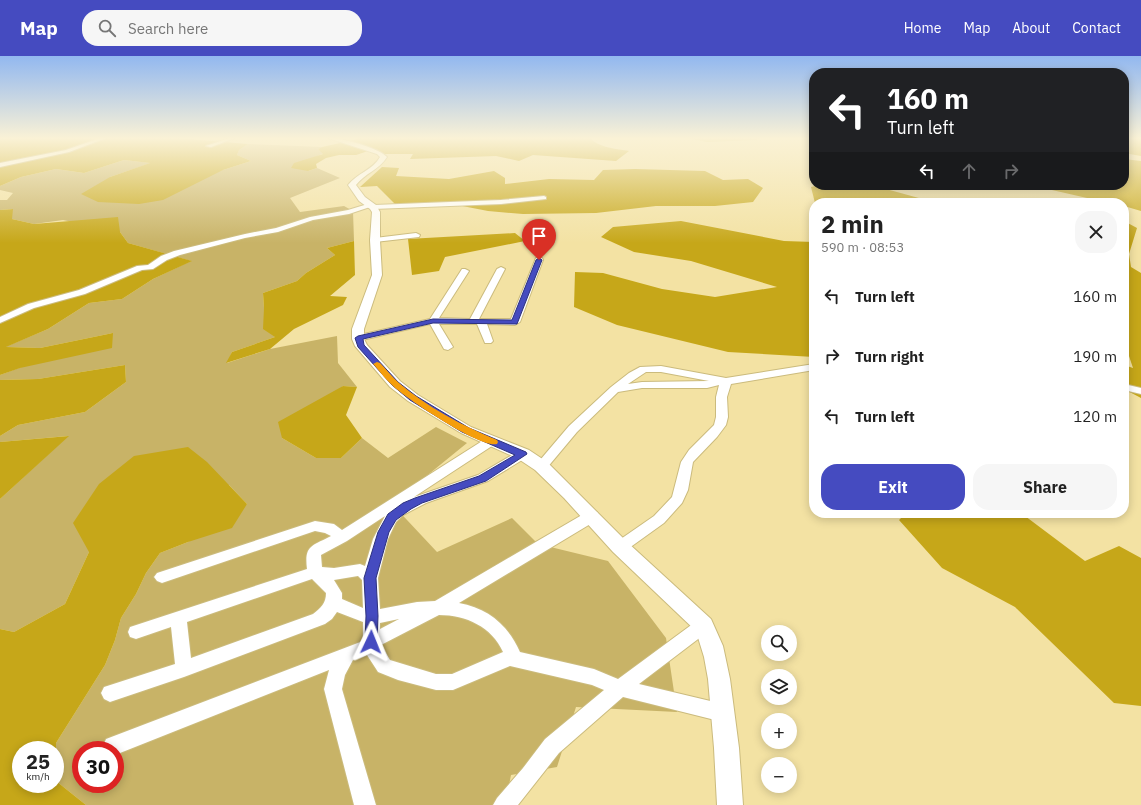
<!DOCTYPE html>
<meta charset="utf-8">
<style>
:root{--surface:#fff;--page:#f6f6f6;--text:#222;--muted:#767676;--accent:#454bc0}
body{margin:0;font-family:"IBM Plex Sans",sans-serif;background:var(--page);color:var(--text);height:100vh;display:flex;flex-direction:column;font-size:15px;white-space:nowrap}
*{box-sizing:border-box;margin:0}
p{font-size:13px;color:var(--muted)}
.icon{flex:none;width:22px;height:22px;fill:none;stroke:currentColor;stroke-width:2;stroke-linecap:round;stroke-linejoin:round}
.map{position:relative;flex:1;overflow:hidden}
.panel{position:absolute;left:809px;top:142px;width:320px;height:320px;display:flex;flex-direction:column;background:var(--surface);border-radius:16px;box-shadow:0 2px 10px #0003}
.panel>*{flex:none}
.guide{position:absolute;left:809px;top:12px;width:320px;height:122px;border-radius:16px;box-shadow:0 2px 10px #0003;background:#202124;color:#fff;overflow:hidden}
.buttons{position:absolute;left:761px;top:569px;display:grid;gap:8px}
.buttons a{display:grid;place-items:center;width:36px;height:36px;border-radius:50%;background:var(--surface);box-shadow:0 2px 10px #0003;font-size:20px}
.speed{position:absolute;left:12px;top:685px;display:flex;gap:8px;font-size:20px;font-weight:700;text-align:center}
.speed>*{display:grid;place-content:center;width:52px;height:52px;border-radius:50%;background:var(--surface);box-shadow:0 2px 10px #0003;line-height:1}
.speed small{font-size:10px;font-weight:400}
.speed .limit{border:6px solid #d22;background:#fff;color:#111}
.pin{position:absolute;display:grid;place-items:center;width:34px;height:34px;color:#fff;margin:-41px -17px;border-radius:50% 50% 50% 0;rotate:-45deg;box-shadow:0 0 4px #0007}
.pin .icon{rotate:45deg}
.me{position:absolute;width:44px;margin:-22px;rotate:2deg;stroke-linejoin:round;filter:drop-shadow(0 0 3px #0008)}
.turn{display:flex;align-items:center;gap:14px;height:84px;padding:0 12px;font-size:18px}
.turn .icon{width:52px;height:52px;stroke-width:2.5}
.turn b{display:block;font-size:28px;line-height:34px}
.lanes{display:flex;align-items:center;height:38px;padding:0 12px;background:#0003;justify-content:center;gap:20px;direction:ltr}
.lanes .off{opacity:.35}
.round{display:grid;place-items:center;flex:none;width:42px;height:42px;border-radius:16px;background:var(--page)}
.head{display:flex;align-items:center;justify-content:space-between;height:68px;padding:0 12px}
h1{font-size:24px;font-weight:700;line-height:30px}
.action{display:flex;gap:8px;margin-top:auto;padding:8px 12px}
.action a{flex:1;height:46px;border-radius:16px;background:var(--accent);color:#fff;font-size:16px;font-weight:700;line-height:46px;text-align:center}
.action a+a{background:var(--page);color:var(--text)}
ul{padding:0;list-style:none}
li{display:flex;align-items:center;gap:12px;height:60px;padding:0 12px}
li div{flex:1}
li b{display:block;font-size:15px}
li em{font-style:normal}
header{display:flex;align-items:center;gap:24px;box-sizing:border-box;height:56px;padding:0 20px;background:var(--accent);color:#fff}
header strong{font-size:19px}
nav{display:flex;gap:22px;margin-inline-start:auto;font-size:14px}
.search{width:280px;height:36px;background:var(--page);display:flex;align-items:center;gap:10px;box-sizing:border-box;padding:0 14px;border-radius:16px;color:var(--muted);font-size:15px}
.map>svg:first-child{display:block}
</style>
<header>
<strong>Map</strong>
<div class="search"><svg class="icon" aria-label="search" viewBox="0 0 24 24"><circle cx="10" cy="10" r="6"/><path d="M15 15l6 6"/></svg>Search here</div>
<nav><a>Home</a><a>Map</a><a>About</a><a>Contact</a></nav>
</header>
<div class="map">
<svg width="1141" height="749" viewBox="0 0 1141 749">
<rect width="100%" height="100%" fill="#f3e2a3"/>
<path fill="#c8b367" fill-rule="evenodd" d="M248 88 322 91 318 93 324 97 311 103 308 115 317 112 340 122 290 142 300 156 344 150 353 155 354 185 327 192 335 199 306 217 297 225 263 237 264 252 275 281 232 296 227 307 270 293 337 280 338 307 357 331 343 330 282 382 316 402H341L362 382 388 402 436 371 467 387 392 448 437 496 512 462 538 488 608 505 666 582 677 656 576 651 557 711 511 719 505 749H86L56 725V687L105 609 115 584 121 562 136 538 146 517 160 497 188 486 247 448 229 429 89 496 65 548 14 576 0 573V443L68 380 0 386V380L18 369 85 356 126 326 125 309 38 323 0 324V319L113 277 40 292 5 291 48 273 89 247 122 243 153 223 191 205 128 187 120 176 63 164 34 168 12 163V153L0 154V144H7L13 137 0 134V130L21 121 56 113 84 117 124 104 151 107 110 121 223 114 251 105 237 99 239 94ZM81 694H115V728H81Z"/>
<path fill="#c6a719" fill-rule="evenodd" d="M0 82H177L248 88 239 94 237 99 251 105 223 114 163 144 139 148 98 146 81 138 110 121 150 107 124 104 84 117 56 113 21 121 0 130Z
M356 82H590C597 91 617 93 629 95L616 105 533 99 519 105 496 100 410 103 413 98H381L371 94 356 99H339L326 102 316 108 317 112 308 115 291 112 294 107 323 98 318 93 322 91 358 83Z
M687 82H759L756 84 707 86Z
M1124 82H1141V100L1124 97Z
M1124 103 1141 105V155L1124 150V147H1109L1030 129H1124Z
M382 111 399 112 396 120 449 123 494 115 505 122V128L549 123 594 124 603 114 635 113 705 115 723 124 748 123 763 132 753 146 715 150H656L596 157 523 158 488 155 452 148H395L377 130 360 131Z
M819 129H846L886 133 937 147H815L811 131Z
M13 153 12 163 34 168 118 161 120 176 128 187 192 205 153 223 122 243 89 247 48 273 6 291 40 292 113 277 112 292 20 312 0 319V154Z
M681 165 784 185 814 186V301L728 296 617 269 574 251 575 216 603 217 662 233 715 241 777 231 691 205 634 196 601 181 613 171Z
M1124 165 1137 172 1129 198 1131 211 1141 217V342L1124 333V309L1133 312 1128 297 1124 294V249L1126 246 1124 245Z
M515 177 525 185 445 201 439 215 412 219 408 183Z
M354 185 355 219 330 240 347 241 343 249 294 273 270 293 226 307 232 296 275 281 263 273 264 252 263 237 297 225 306 217 335 199 327 192Z
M125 309 126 326 85 356 18 369 0 380V324L38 323Z
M343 330 357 331 346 359 362 382 341 402H316L282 382 278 366Z
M69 380 0 443V386Z
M188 391 207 406 247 448 232 472 188 486 160 497 146 517 136 538 121 562 115 584 105 609 56 687V725L86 749H0V573L14 576 65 548 89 496 73 467 99 428 134 400ZM21 694H55V728H21Z
M906 457H1021L1085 505 1119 490 1141 502V650L1114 647 1015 551 942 512 899 464Z"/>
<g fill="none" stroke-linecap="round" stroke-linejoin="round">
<defs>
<path id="minor" d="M100 82H106L69 96 0 111V107L66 94Z
M229 82H235L211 91 206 90Z
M544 140 546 141V143L501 148 373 153 370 151 349 158 313 164 278 176 245 182 180 199 167 204 153 213 142 214 85 238 34 252 0 267V261L28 248 79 234 137 210 148 209 161 200 174 195 245 178 276 172 310 161 348 154 371 147 374 149 501 144Z
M416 177 420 179 419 181 375 186 371 184 375 182Z
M536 202H542L543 204 520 266 515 269 487 268 493 285 491 287H485L477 268H439L453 291 448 294 444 293 430 268 358 285 353 282 355 280 430 263 462 213H465L469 215 439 262 470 263 497 213 501 211 505 213 479 263H511Z
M814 308V314L731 328 727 341 728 361 726 369 717 381 693 406 688 434 682 447 664 467 625 495 620 497 615 495 613 491 615 487 654 460 672 441 681 406 689 394 714 369 716 361V341L719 329 707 332H642L618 336 577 376 546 413 541 414 536 413 535 410 569 370 611 331 629 317 640 311 661 310 726 322ZM646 316H661L709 325 642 326 628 328Z
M1124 328 1141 332V338L1124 334Z
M491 381 495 382 497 385 495 388 414 441 478 419 519 395H527L529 398 527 401 488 425 426 447 403 459 396 466 388 483 378 522 380 553 417 546 435 545 587 456 592 455 597 456 599 460 597 464 459 547C488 552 508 569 520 596L594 613 618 623 698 564 704 562 710 564 712 569 710 574 639 628 723 648 730 651 732 657 730 663 723 666 623 641 559 697 518 749H493L497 742 523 712 545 683 604 634 592 629 510 610 453 634H436L398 624 378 616 367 599 353 604 345 619 342 633 376 749H354L324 633 329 614 115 699V694H105L103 690 106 683 363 585V566L337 556 332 563 325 568 184 621 110 646 104 643 101 637 104 631 175 608 171 571 136 583 130 581 128 576 130 571 307 513C304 489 312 490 331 480L325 477 315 475 162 527 157 525 154 521 157 517 315 465 334 468 342 474 487 382ZM385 460 373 483 365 510 360 508 334 512 322 511 321 499 347 485ZM358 520 362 524 363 552 342 543V537L334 524ZM312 523 326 537C326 547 321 552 313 558L191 602 187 566ZM439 559C466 559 492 571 503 596L452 618H436L390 604 381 589ZM399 563 380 573V567Z"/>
<path id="tertiary" d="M328 82C340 81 379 92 387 101 379 114 365 117 356 129L365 141 376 149 380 156V184L382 219 364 273V283L367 289 400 325 418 339 471 371 529 394 547 406 627 486 711 563 723 590 730 623 739 692 743 749H717L714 692 708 623 704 601 696 575 613 496 564 442 535 414 517 402 461 377 408 345 390 331 355 290 352 283V273L372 219 370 184 372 156 370 153 359 145 348 129C357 117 373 114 380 101L377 98Z"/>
</defs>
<use href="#minor" stroke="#cbbb7d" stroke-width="2"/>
<use href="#tertiary" stroke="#cbbb7d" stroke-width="2"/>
<use href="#minor" fill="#fff" fill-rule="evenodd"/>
<use href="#tertiary" fill="#fff" fill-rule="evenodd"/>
</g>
<linearGradient id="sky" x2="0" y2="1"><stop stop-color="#92b8f0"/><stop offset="0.44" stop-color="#faf2d6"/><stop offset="1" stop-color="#faf2d6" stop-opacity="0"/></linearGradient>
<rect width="1141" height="187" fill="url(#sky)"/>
<path fill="#454bc0" stroke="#2d317d" d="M539 202 542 204 517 268 433 267 363 283 364 289 398 326 416 340 469 372 526 396 527 398 486 425 422 447 411 453 396 464 389 476 376 522 378 560 377 586 376 590 371 591 366 590 365 586 366 560 364 522 378 476 388 458 403 447 415 442 479 420 515 399 462 376 410 344 392 329 358 291 355 282 358 280 433 263 512 264 536 204Z"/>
<path fill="#f59e0b" d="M377 306 380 307C386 313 392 321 399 327 427 351 463 370 497 384L498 386 497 388C481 393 407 343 393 330 386 324 381 317 375 310L373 308Z"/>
</svg>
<div class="buttons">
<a><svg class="icon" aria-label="search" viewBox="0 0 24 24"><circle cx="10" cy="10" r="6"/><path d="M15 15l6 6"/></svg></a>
<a><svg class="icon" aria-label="layers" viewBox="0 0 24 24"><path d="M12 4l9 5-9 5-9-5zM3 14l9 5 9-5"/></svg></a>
<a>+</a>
<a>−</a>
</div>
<div class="speed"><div>25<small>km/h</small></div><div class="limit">30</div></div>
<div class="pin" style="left:539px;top:204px;background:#d93025"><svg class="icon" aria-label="arrive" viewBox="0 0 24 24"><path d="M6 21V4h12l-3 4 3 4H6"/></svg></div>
<svg class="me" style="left:371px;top:586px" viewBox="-20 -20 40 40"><path d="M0-17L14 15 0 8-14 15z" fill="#454bc0" stroke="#fff" stroke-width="4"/></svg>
<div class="guide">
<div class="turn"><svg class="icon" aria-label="left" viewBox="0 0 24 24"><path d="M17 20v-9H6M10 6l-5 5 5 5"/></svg><div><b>160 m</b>Turn left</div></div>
<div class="lanes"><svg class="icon" aria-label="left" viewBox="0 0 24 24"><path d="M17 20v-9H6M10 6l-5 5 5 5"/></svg><svg class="icon off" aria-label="ahead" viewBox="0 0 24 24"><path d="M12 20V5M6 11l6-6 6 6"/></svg><svg class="icon off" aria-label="right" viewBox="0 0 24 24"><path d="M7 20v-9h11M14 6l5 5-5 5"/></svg></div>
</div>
<section class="panel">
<div class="head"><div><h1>2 min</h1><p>590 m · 08:53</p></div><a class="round"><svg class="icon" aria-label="close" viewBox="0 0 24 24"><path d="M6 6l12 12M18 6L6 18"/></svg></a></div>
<ul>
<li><svg class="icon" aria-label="left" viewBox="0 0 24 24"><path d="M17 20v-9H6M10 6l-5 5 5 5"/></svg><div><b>Turn left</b></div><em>160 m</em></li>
<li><svg class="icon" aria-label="right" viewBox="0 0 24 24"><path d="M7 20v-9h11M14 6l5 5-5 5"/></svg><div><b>Turn right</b></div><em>190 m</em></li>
<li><svg class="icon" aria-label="left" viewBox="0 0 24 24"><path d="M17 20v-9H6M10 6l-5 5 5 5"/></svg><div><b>Turn left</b></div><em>120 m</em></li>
</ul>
<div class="action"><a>Exit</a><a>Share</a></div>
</section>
</div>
